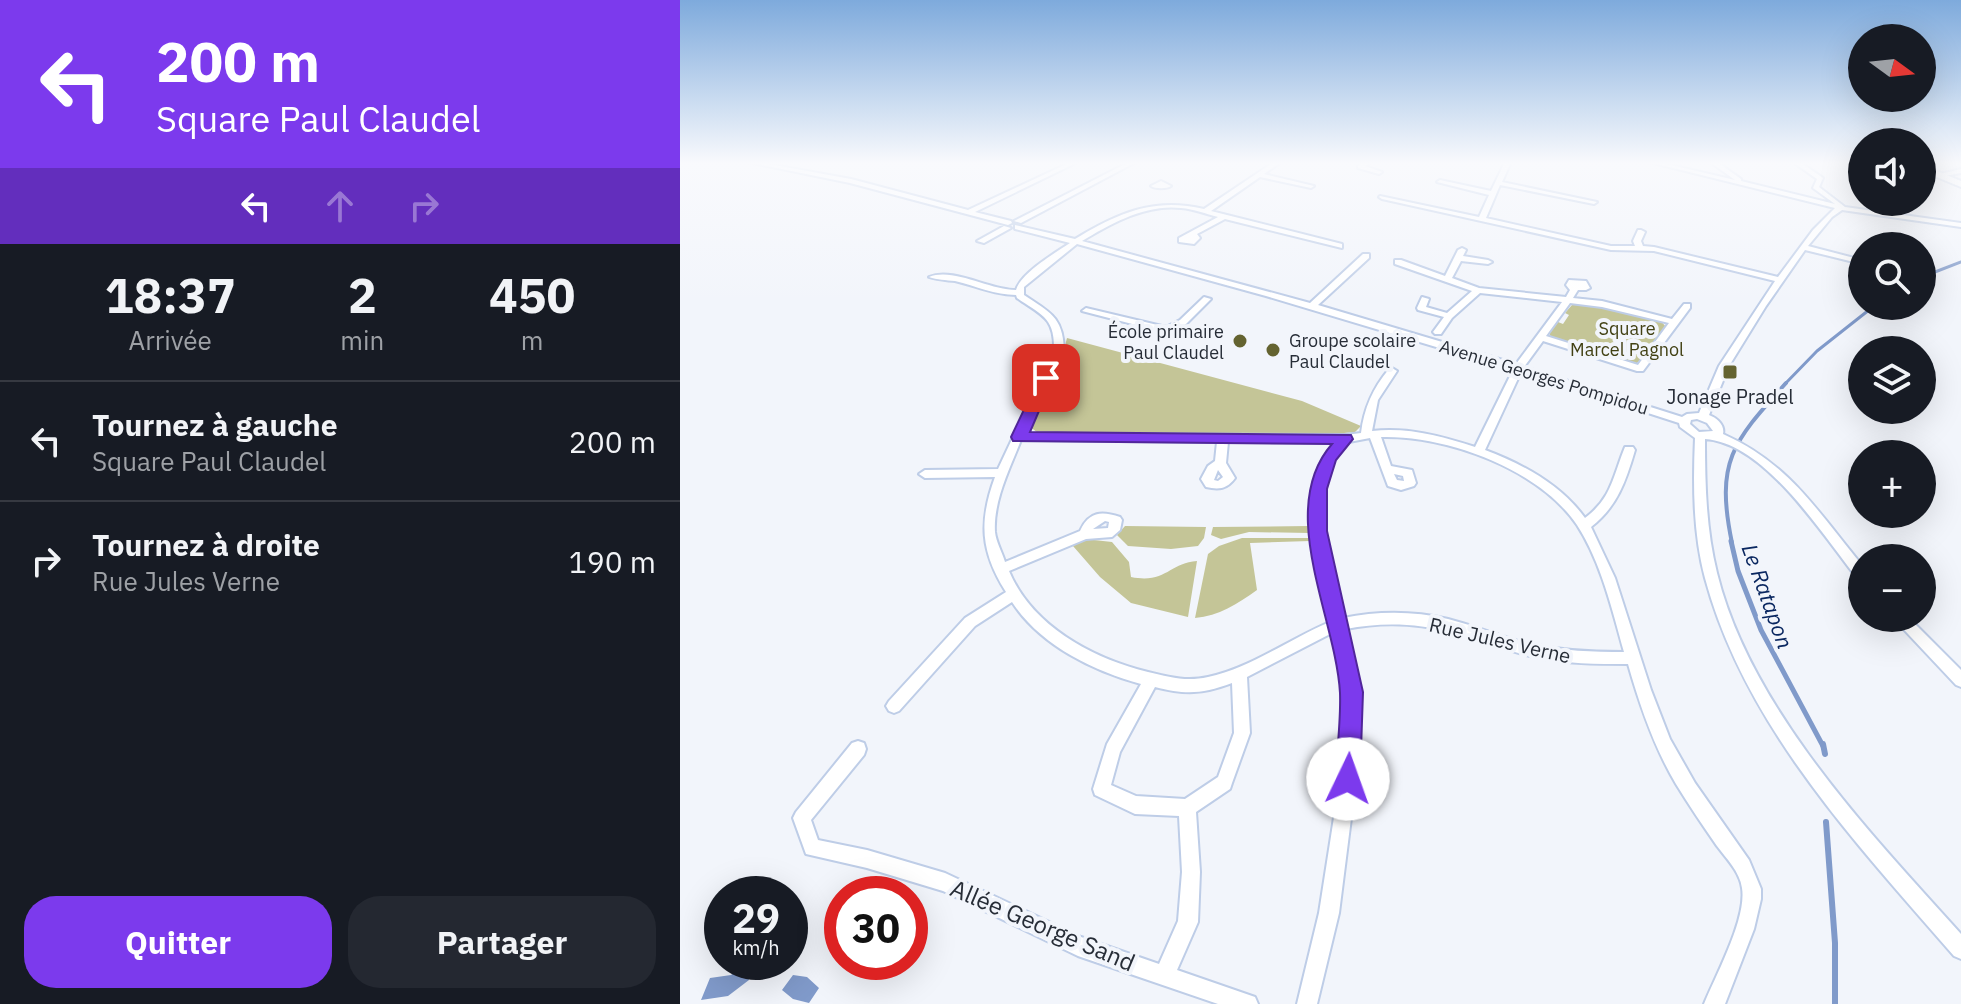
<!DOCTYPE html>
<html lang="fr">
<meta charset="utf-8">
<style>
:root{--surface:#171b24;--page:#242831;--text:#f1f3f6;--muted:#9ea1a6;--line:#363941;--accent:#7c3aed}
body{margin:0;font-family:"IBM Plex Sans",sans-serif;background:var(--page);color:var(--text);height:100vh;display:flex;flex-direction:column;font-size:30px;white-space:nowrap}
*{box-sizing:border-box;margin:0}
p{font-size:26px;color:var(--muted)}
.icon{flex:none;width:44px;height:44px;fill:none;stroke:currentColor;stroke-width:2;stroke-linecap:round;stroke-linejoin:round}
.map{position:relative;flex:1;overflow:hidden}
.details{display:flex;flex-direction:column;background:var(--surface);width:680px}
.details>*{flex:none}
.banner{background:#7c3aed;color:#fff;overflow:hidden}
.needle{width:52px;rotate:105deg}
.buttons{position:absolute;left:1168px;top:24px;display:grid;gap:16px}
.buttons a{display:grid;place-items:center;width:88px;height:88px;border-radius:50%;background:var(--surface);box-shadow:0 8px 32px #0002;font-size:40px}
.speed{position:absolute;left:24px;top:876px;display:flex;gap:16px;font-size:40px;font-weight:700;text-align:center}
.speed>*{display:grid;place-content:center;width:104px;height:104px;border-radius:50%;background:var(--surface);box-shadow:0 8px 32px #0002;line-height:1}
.speed small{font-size:20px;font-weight:400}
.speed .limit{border:12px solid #d22;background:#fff;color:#111}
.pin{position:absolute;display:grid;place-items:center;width:68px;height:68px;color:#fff;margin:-34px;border-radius:16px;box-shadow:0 4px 12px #0006}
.me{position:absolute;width:88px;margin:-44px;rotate:3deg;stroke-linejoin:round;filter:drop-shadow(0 0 6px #0008)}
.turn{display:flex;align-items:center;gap:28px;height:168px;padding:0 24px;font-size:36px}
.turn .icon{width:104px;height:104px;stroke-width:2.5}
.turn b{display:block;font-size:56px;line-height:68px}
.lanes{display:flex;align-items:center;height:76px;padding:0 24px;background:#0003;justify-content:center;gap:40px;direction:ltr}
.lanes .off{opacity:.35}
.eta{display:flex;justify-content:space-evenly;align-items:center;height:136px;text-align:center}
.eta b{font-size:48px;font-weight:800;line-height:56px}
.button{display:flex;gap:16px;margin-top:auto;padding:16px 24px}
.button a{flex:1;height:92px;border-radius:32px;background:var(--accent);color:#fff;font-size:32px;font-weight:800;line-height:92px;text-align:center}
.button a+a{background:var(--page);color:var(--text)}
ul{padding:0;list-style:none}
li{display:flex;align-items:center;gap:24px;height:120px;padding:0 24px;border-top:2px solid var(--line)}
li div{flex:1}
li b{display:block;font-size:30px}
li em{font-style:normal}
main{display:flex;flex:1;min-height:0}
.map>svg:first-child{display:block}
</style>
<main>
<section class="details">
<div class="banner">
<div class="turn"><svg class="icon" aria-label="left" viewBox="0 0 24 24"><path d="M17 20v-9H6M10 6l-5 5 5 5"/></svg><div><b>200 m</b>Square Paul Claudel</div></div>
<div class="lanes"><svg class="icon" aria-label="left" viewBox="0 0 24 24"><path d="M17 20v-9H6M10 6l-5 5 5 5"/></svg><svg class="icon off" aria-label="ahead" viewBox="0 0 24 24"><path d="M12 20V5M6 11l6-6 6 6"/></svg><svg class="icon off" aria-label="right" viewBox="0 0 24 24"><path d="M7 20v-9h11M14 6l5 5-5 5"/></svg></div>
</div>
<div class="eta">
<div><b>18:37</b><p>Arrivée</p></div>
<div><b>2</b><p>min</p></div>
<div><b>450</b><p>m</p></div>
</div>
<ul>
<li><svg class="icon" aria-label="left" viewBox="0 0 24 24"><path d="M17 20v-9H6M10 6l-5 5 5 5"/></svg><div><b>Tournez à gauche</b><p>Square Paul Claudel</p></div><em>200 m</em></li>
<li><svg class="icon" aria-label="right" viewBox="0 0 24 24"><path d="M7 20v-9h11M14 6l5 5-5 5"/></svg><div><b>Tournez à droite</b><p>Rue Jules Verne</p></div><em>190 m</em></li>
</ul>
<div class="button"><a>Quitter</a><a>Partager</a></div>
</section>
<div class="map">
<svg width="1281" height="1004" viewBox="0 0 1281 1004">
<rect width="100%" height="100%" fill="#f2f5fb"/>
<path fill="#c4c597" d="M898 303 980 320 986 327 959 364 944 362 871 337 869 333 878 322 883 324 889 315 885 313 892 305Z
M387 338 622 401 681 426 675 432 664 433H358L349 426 382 357Z
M445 526 526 527 524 538 518 546 491 549 448 546 437 535Z
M629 526V533L569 532 541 539 531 535 533 527Z
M562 538H630V541L570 543 577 590C557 604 539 616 515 618L528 554 539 546Z
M405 539 432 542 449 562 451 577C486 584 489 563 517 561L508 617 451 603 420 577 393 546Z"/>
<path fill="#809aca" d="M64 965 69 980 48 996 21 1000 30 978 51 975Z
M113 975 127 977 139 988 129 1003 113 999 102 990Z"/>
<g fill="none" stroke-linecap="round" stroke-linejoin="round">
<path stroke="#809aca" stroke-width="3" d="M1242 277 1281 262
M1104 385 1137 351 1194 306"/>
<path stroke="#809aca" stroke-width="4" d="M1052 543C1035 461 1053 442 1106 383"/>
<path stroke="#809aca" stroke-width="5" d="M1051 541 1058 571 1081 630 1143 746"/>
<path stroke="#809aca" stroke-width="6" d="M1143 744 1145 754
M1146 822 1155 943V1004"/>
<defs>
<path id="minor" d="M67 162H78L171 179 288 210 391 162H398L295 212 331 221 332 223 328 225 170 183Z
M449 162H456L341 223 334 221Z
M594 162H601L584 174 634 186 631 188 580 177 531 211 662 244V248L545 219 517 234 520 238 514 244 499 242V238L538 217C526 214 514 209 501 208 466 204 432 223 402 241L630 303 683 254H689V258L638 305 836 364 882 302 800 293 772 318 761 334H755L753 332 764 317 738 310 737 308 742 297 749 299 746 307 767 313 792 291 715 264V260H721L765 276 778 250 782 248 786 250 783 256 808 260 812 262 808 264 781 261 772 278 799 288 886 297 890 290 886 285 889 280 906 281 910 288 906 290H898L893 298 922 301 992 319 1004 304H1010V308L963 371H957L863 341 844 367 1002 417 1007 414 1019 413 1039 366 1095 281 974 251 931 250 702 199 699 197 700 196 799 217 809 195 757 182 760 180 811 191 825 162H831L822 182 917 202 914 204 820 185 806 218 931 246H955L953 241 958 230H961L965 232 961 241 963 246 974 247 1098 277 1133 230 1155 208 969 162H978L1055 180 1030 162H1037L1061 179V181L1155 204 1133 188 1137 179 1113 162H1120L1143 178 1139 187 1165 207 1281 223V227L1162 210 1152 217 1128 246 1182 260V264L1125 250 1086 306 1049 366 1029 415C1037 418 1045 425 1043 434 1110 464 1137 511 1182 565V579L1177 578C1142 534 1085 443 1025 439 1025 484 1026 529 1037 573 1070 708 1190 833 1281 934V959L1274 956C1176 843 1065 726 1025 578 1013 533 1013 484 1015 438L1000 427 999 423 841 372 805 450C843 464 881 485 905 518 932 498 933 476 945 447H953L955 450C946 481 937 507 911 527L935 578 971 690 990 739 1015 783 1069 860 1081 889V899L1074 929 1045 1004H1024C1036 975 1067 918 1062 888 1060 872 1046 858 1037 846 1023 826 1009 805 996 784 974 747 960 706 948 664 917 664 885 664 855 657 826 651 799 639 771 632 737 623 700 622 666 629L680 692 676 779 659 913 637 1004H617L639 913 660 779 664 692 652 633 567 677 570 733 552 783 550 789 516 812 520 872 518 922 497 970 575 997 578 1004H538L398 956 263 891 187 868 126 854 113 818 116 812 172 743 178 741 184 743 186 749 184 755 131 820 138 840 187 850 265 873 401 937 479 964 498 921 502 872 499 816 455 814 415 795 413 789 427 744 461 684C413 671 360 645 332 602L295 626 219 711 214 713 209 711 206 706 209 701 285 618 326 592C300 551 299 521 315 477L245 478 239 474 245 470 318 469 374 350C375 317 361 315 337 298L336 295C315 295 296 286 275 281 266 280 257 280 249 277 273 267 309 290 336 290 341 273 375 253 390 243L335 229V225L395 239C438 213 474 197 524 209ZM397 244 586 296 833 370 795 447C761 436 728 427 692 431L698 400 717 371 712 368 709 369C693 388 684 408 681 433L665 435 344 434 384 350C383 316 369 312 344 295V287ZM890 303 922 307 989 323 958 365 866 336ZM1017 419 1027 423 1033 431 1019 432 1010 424 1011 420ZM701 437C766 435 859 469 897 525 921 562 932 609 944 652 913 652 882 651 852 644 823 638 796 626 768 619 734 611 698 611 663 618 653 571 630 507 653 462 656 455 663 448 669 442L690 438 708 486 721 490 734 486 736 483 732 470 711 466ZM341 440 537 442 535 461 528 466 521 479 526 487C539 490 547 489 555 478L546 463 548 442H656C652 447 647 452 644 457 617 499 641 576 650 622 609 639 571 668 528 677 506 682 489 677 468 672 412 658 352 626 329 571L406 539 432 537 440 530 442 520 440 517C422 511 409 511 400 531L325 562C322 552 316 542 315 532 313 501 330 468 341 440ZM538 470 543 477 538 481 534 480ZM714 474 723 476 724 481 717 480ZM425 521 429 522 428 528 413 529ZM552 683 554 733 538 777 505 799 456 796 431 785 440 752 475 687C506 695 522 694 552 683Z
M684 162H691L685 166 702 172 699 174 678 168V166Z
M1281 169V173L1259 177 1256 175Z
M481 181 491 186C487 189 475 189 471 186Z
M324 226 331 228 304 243 297 241Z
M524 297 531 299 506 324 487 333 402 311 406 308 486 327 500 320Z
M1213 618H1229L1281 670V687L1276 685Z"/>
<path id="secondary" d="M1242 165 1281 181V187L1242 171Z"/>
</defs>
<use href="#minor" stroke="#becde7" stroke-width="4"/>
<use href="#secondary" stroke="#becde7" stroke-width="4"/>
<use href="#minor" fill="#fff" fill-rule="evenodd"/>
<use href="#secondary" fill="#fff" fill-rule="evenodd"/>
</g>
<linearGradient id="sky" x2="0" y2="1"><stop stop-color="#7eaadc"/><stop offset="0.54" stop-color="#f9fafd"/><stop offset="1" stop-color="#f9fafd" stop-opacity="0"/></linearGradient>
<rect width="1281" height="302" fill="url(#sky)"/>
<path fill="#7c3aed" stroke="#51269a" stroke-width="2" d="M366 373 373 378 350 432 671 435 673 439 656 460 647 489V531L683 692 680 779 677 788 668 792 659 788 655 779C657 751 661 721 660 693 656 618 595 509 652 444L333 441 331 437 359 378Z"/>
<g fill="#646330" stroke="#f2f5fb" stroke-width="3">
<circle cx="560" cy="341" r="8"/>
<circle cx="593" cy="350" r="8"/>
<rect x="1042" y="364" width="16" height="16" rx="4"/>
</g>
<g text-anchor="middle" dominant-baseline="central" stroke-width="8" stroke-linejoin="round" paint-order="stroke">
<g font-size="18" fill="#424114" stroke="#f2f5fb">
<text x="947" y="328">Square<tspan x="947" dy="21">Marcel Pagnol</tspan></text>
</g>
<g font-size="18" fill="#272d37" stroke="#f2f5fb" text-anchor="end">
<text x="544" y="331">École primaire<tspan x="544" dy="21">Paul Claudel</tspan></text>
<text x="609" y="340" text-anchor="start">Groupe scolaire<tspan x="609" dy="21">Paul Claudel</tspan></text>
</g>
<g font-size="18" fill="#272d37" stroke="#f2f5fb">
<text transform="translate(864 377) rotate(17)">Avenue Georges Pompidou</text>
</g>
<g font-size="20" fill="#272d37" stroke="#f2f5fb">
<text x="1050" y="396">Jonage Pradel</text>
</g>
<g font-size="20" fill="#272d37" stroke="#f2f5fb">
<text transform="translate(820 640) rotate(13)">Rue Jules Verne</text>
</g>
<g font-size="22" font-style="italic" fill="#0a2760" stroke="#f2f5fb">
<text transform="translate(1088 596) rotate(70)">Le Ratapon</text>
</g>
<g font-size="24" fill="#272d37" stroke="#f2f5fb">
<text transform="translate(363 925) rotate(23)">Allée George Sand</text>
</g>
</g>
</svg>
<div class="buttons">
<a><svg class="needle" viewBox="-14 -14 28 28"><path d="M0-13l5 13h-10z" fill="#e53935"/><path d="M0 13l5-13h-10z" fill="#9ea1a6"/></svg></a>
<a><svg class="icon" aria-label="sound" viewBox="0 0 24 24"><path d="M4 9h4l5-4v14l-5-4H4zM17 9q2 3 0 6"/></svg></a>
<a><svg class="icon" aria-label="search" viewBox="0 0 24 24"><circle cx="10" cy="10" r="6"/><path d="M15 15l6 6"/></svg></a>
<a><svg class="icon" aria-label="layers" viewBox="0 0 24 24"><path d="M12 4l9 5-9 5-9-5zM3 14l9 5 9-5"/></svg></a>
<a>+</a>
<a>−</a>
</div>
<div class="speed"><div>29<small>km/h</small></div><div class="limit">30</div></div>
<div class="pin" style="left:366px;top:378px;background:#d93025"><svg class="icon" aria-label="arrive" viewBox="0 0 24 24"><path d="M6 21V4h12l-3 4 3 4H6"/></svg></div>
<svg class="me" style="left:668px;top:779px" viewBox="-20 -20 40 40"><circle r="19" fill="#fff"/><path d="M0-13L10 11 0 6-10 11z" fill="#7c3aed"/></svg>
</div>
</main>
